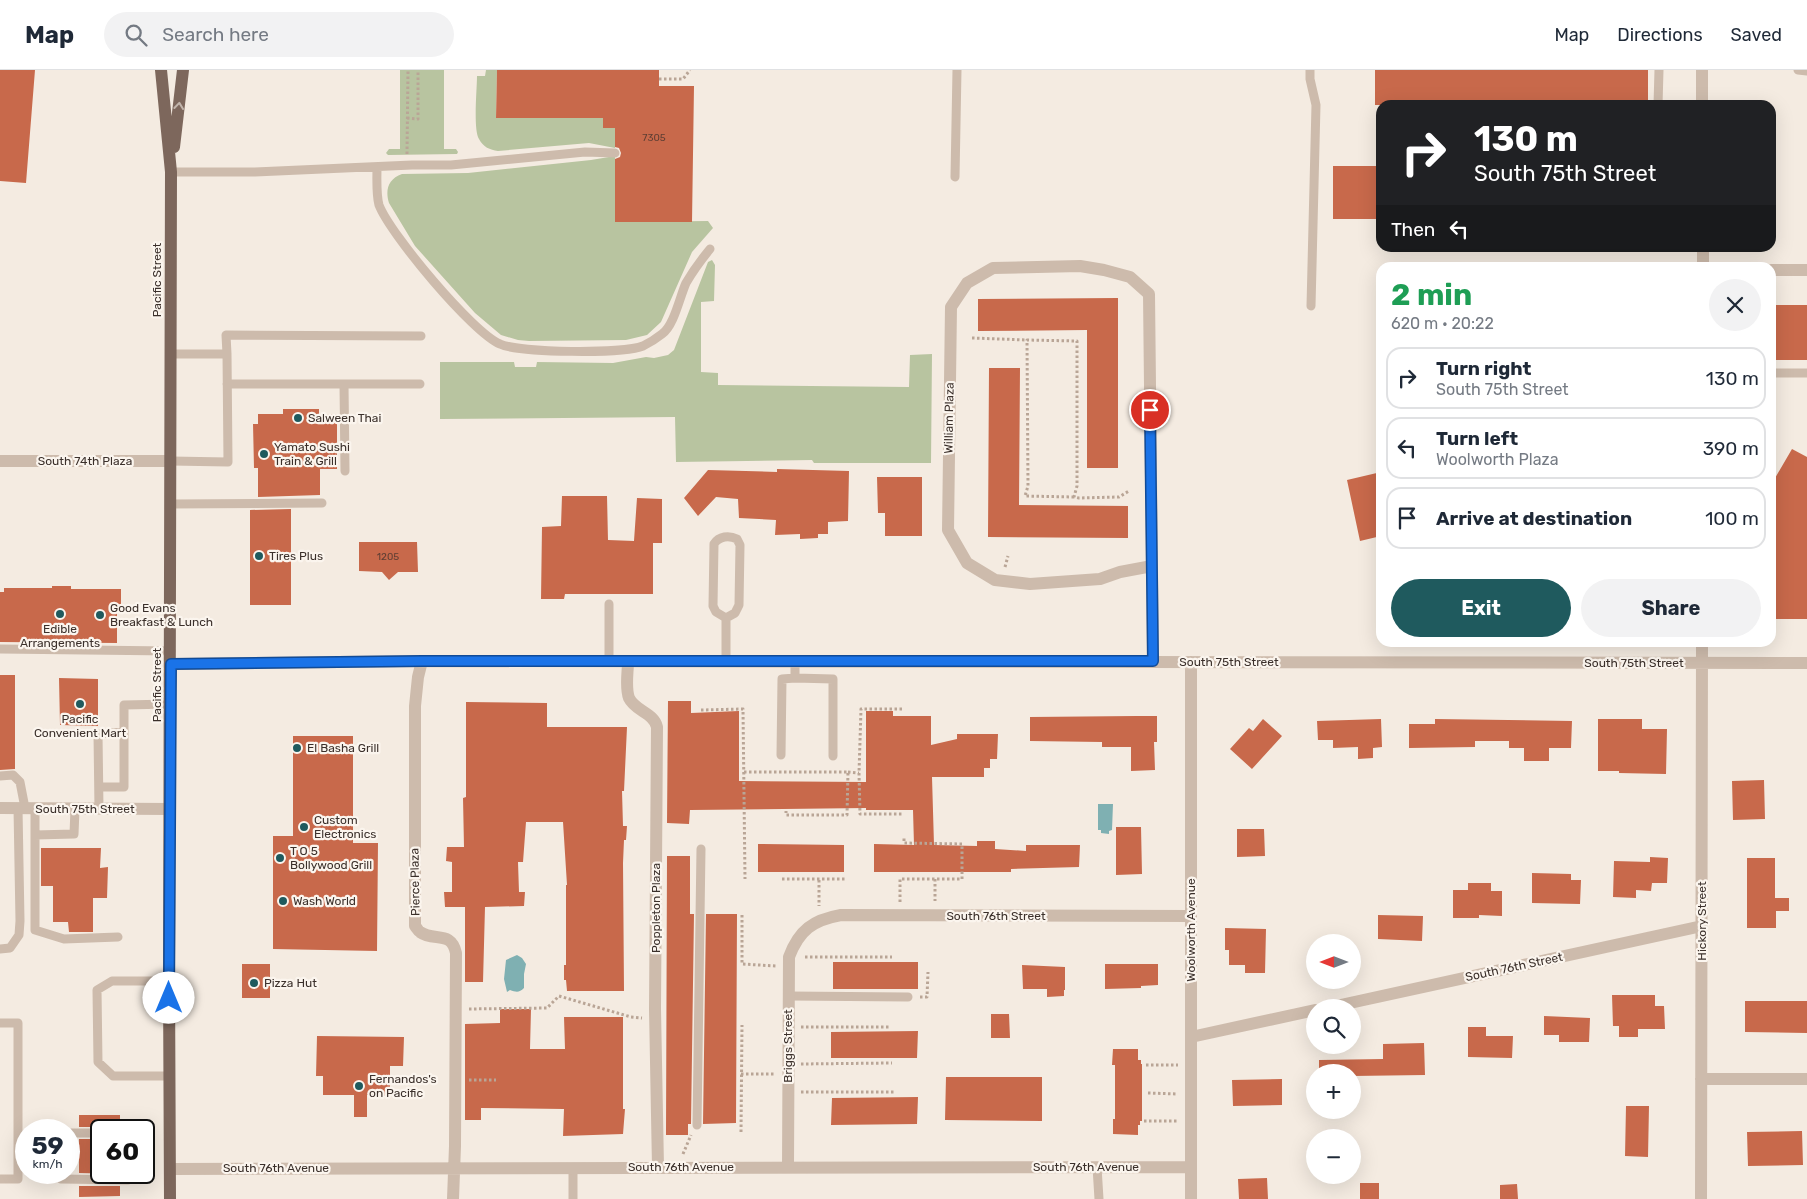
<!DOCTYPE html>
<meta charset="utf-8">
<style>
:root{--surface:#fff;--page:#f2f2f3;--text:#1f2937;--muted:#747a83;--line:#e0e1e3;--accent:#1f5a5e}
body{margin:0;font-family:Rubik,sans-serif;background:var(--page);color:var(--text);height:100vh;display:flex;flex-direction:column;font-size:19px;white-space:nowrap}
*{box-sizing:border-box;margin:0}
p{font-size:16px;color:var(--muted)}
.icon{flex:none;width:28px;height:28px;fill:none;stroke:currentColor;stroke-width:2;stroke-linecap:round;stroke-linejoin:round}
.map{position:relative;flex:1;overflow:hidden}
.sheet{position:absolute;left:1376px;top:192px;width:400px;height:385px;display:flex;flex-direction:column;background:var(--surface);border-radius:15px;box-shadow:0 5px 20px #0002}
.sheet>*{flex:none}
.guide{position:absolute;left:1376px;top:30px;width:400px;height:152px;border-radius:15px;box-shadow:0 5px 20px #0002;background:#202124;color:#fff;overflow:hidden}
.needle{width:32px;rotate:270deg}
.tools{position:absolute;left:1306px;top:864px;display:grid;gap:10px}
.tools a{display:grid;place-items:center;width:55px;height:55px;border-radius:50%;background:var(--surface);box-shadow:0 5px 20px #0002;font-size:25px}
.speed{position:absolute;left:15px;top:1049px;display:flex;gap:10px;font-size:25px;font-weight:700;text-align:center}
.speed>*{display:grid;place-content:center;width:65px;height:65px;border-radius:50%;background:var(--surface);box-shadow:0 5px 20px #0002;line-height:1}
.speed small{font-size:12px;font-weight:400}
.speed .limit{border:2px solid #111;border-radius:8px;background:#fff;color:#111}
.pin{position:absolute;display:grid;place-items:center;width:42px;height:42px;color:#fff;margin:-21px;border:2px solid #fff;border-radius:50%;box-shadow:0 1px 5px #0007}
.me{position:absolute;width:55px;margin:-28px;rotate:0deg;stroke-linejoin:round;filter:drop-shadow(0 0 4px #0008)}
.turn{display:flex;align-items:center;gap:18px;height:105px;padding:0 15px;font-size:22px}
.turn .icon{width:65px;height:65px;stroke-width:2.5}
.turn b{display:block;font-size:35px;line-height:42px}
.then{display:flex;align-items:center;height:48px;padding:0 15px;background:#0003;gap:10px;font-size:19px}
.round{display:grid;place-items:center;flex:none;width:52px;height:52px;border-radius:26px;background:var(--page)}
.head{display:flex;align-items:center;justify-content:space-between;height:85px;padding:0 15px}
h1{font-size:30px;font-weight:700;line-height:38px;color:#1e9e55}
.action{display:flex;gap:10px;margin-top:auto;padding:10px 15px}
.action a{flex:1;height:58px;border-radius:30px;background:var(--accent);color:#fff;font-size:20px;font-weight:700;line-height:58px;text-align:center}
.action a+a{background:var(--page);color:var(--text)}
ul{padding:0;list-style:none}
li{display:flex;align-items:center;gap:15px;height:62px;margin:0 10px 8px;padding:0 5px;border:2px solid var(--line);border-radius:15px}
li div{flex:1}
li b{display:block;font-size:19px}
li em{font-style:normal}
header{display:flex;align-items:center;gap:30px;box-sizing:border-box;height:70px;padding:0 25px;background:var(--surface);border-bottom:1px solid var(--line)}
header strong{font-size:24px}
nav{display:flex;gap:28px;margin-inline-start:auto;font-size:18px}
.search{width:350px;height:45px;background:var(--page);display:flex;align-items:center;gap:12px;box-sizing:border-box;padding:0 18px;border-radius:28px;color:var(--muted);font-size:19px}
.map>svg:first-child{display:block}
</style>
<header>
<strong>Map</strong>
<div class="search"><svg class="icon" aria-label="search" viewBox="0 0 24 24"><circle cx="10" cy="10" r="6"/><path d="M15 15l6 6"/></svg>Search here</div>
<nav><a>Map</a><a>Directions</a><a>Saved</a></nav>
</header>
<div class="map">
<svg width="1807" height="1129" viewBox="0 0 1807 1129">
<rect width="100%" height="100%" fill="#f4ebe1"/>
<path fill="#b8c4a0" d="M400 0H444V79H456L458 82 457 84 388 85 386 83 389 79H400Z
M486 0H497L496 48H603V58H615V78L589 73 498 81C490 80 483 77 479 69 473 59 477 20 477 6H485Z
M615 86V152L708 151 713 158 692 182 661 252 647 265 626 270 529 271 518 270 501 265 475 243 415 176 389 133C385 120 388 109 402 104L468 103 591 90Z
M712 190 715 195 714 231 701 232V302L718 303V315L909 317 910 285 932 284 931 393H814L812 390 676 392 675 347 440 349V292H514L515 297H536L537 292 613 293 646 287 654 288 668 285 674 280 708 192Z"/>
<path fill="#7fb0b2" d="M1098 734H1113L1112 760 1109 761V764L1101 763V760H1098Z
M517 885 522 888 526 894 524 904V918C519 923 516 922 510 920L507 922 504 909 506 890Z"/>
<path fill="#c8694b" d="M0 0H35L26 113 0 111Z
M497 0H659V16H694L692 152H615V89L620 87 621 83 619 78 615 77V58H603V48H496Z
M1375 0H1648V31H1583V35H1375Z
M1333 96H1381V149H1333Z
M1118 228V398H1087V260L978 261V229Z
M1771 235H1807V290H1771Z
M989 298H1020L1019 435 1128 436V468L988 467Z
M283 339H319V344H337V399H320V425L258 427V398H254L253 354H258V344H283Z
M1792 379 1807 387V549H1771V415Z
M777 399 849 401 848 451 828 452V464H818V468L800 469V464L775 465 776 450 739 448 738 429 716 427 698 446 684 428 708 400 777 402Z
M1381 402V466L1360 471 1347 410Z
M877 407H922V466H885V443H878Z
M562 426H607L608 470 634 471 637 428 662 429V473H653V524H565L564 529H541L542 457 561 456Z
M291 439V535H250V440Z
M359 472H417L418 502H398L389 510 382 502 359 501Z
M52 516H71V519H121V539H117V573L0 572V522H4V518H52Z
M0 605H15V699L0 700Z
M59 608 98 609V656L60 655Z
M668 631H691V643L739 641V711L866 712V641H893V646H931V675L957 669V664H998L997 689H990V698H984V707H932L934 775 977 776V771H995V779L1026 781V775H1080L1079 797 1011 799V802H874V774L914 775 913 740H866V738L690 740 689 754 667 753Z
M466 632 547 633V657H627L624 721H622L623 756H627L626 770H624L623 793 624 921H567L566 910H564V895H566V815H567L563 752H526L523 792H518L519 822H525L524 836 485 837 483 912H465V837H445L444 822H452V792L446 791 447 777H464L463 728 466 727Z
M1136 646H1157V672H1154L1155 700 1131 701V677H1102V672L1030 671V647Z
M1263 649 1282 666 1252 699 1230 679 1249 658 1253 661Z
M1381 649 1382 677 1373 678V688L1358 689V677L1333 678V670H1318L1317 651Z
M1435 649 1572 651 1571 678H1549V691H1524V678H1509V671H1475V677L1409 678V654H1435Z
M1598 649H1642V659H1667L1666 704 1619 703V701H1598Z
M293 666H353V773H378L377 881 273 879V766H293Z
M1764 710 1765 749 1733 750 1732 711Z
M1116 757H1141L1142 804 1116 805Z
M1237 759H1264L1265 786 1237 787Z
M758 774 844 775V802H758Z
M41 778H101L100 798 108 797 107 828H93V862H69L68 852H53V816H41Z
M667 786H690V844H694L691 1054H688V1065H666Z
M1650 787 1668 788 1667 813H1652L1651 821 1636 820V828L1613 827 1614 791 1650 792Z
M1747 788H1775V828H1789V841H1776V858H1747Z
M1532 803 1571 804V810H1581L1580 834 1532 833Z
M1468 813H1491V821H1502V846L1479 845V848H1453V820H1468Z
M706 844H737L736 1053 703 1054Z
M1378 845 1423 846 1422 871 1378 869Z
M1225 858 1266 859 1265 903H1245V895H1229V880H1225Z
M833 892H918V919H833Z
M242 894H270V928H242Z
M1105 894H1158V915L1141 916V918L1105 919Z
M1022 895 1065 897V920H1064V926L1047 927V919H1023Z
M1612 925H1655V936H1664L1665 959H1638V967H1619V956H1613Z
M1745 931H1807V963L1745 962Z
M500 939H531L530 979H565L564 947H623V1039H625L623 1064 563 1066 564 1039 481 1038V1050H465V954L500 953Z
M991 944H1009L1010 968H991Z
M1544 946 1590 948 1589 972H1559V965H1544Z
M1468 957H1486V966H1513L1512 988 1468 987Z
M918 961 917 988H831V962Z
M317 966 404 967 403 996H390V1026L367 1025V1047H354V1025H323V1006H316Z
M1424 973 1425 1005 1352 1006V1002H1319V990L1383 989V974Z
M1113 979H1138V990H1141V994H1142V1051H1140V1055H1138V1065L1113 1064V1049H1115V995H1112Z
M946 1007H1042V1051L945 1050Z
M1282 1009V1035L1233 1036 1232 1010Z
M918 1027 917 1054 831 1055 832 1028Z
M1626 1036H1649L1648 1087 1625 1086Z
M79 1045H120V1060H106L101 1057H79Z
M1802 1061 1803 1095 1748 1096 1747 1062Z
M79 1069H101V1102L120 1104 79 1103Z
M1267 1108 1268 1129H1239L1238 1109Z
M1360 1113H1379V1129H1360Z
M1517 1114 1518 1129H1500V1115Z
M79 1116H120V1126L79 1127Z"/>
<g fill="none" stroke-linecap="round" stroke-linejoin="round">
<path stroke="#b9a596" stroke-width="3" stroke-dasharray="2.5 2.5" stroke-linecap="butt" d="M659 9H683L690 0
M407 48 418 49V0
M407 84 408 0
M972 268 1027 270
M1074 427 1025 426 1028 416 1027 270 1077 271V416L1074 427 1079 428 1119 427 1129 421
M1005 497 1008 486
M902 639H861L859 703 860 744H903
M701 640 743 639 745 809
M744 702H848L847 745H786V741
M848 702 859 703
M782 809H847
M935 809V831
M819 810V836
M900 832V809H962V774L904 773V766
M742 845V894L776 896
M805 887H892
M920 927H927L928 902
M469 939 547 938 559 926 631 947 642 948
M801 957H890
M801 994 892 993
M1146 995H1178
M741 1004H776
M469 1010H496
M801 1022H894
M1148 1023 1177 1024
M1144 1051H1178
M741 1062 742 955
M683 1084 691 1065"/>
<path stroke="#cdbbac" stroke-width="9" d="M1310 0V9L1316 35 1311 236
M1798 0 1807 1
M1658 35 1659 0
M377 97C377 108 376 124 379 135 390 164 473 263 500 274 519 283 624 284 643 276 649 273 657 268 662 264 674 256 680 226 686 213 693 201 701 190 710 179
M171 102H255L412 95H451L585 82 615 83
M955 107 957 0
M171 284H227L228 392 171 391
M227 284 226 265 421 266
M1771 303H1807
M227 314H420
M344 314 345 401
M171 434 322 433
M609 534V591
M726 548 735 543 739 535 740 475 737 469C729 465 719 466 714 474L713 536 716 542 726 548V591
M0 579 171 581
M795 591V608L833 609V686
M781 685 782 609 795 608
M0 706 13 705 20 712 25 738
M99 717H124V635L170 634
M35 738V860L64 869 118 867
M99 739 98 664 124 662
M35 765 74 764 75 739
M0 879 10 878 19 865 20 851 18 738
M169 911H112L97 920 98 992 113 1006H170
M789 926 908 927
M0 953H18V1109H0
M697 1055 701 779
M69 1063H101
M1097 1097 1099 1129
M573 1098V1129
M61 1109 128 1110"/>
<path stroke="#cdbbac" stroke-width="12" d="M1702 0V35
M1703 178V198
M1771 200H1807
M0 391H171
M1152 496 1120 502 1100 509 1030 514 995 510 967 493 948 460 951 237 967 213 993 198 1080 196 1104 200 1130 207 1149 224 1153 591
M422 591 418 607 415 636V856C417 858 418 861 420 862 434 872 451 860 456 883L455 1076 453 1129
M628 591C628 603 625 617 629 628 635 641 654 643 657 657L655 939 658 1097
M171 594 422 591 1807 593
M0 738 170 739
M1327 938 1702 856
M1191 967 1315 940
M1701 1009H1807
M788 1097 789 887C799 860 813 850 841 845L1191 846
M170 1099 1191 1097
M1191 1129V592
M1701 1129 1702 572"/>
<path stroke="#7d675c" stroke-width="12" d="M161 0 171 102 169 911 170 1129
M174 77 183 0"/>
</g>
<defs><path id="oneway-chevron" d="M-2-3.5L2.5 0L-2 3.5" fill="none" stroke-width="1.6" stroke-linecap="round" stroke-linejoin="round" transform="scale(1.25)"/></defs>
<use stroke="#c2b5ac" href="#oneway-chevron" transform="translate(179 36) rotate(-84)"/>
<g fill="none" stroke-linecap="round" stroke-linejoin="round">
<defs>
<path id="route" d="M169 928 171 594 422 591H1153L1150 340"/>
</defs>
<use href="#route" stroke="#114b97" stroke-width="12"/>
<use href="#route" stroke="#1a73e8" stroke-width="9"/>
</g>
<g fill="#1f5a5e" stroke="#fbf5ee" stroke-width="2">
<circle cx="298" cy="348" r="5"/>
<circle cx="264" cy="384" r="5"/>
<circle cx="259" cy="486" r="5"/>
<circle cx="60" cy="544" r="5"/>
<circle cx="100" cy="545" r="5"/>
<circle cx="80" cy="634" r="5"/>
<circle cx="297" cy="678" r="5"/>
<circle cx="304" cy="757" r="5"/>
<circle cx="280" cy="788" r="5"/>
<circle cx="283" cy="831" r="5"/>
<circle cx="254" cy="913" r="5"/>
<circle cx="359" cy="1016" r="5"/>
</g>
<g text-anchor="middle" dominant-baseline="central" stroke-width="4.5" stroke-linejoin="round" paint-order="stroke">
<g font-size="10" fill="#5e3e33">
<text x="654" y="68">7305</text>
<text x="388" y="487">1205</text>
</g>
<g font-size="12" fill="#3b302b" stroke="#fbf5ee">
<text transform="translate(157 210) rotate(-90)">Pacific Street</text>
<text transform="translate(949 348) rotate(-89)">William Plaza</text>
<text x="85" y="391">South 74th Plaza</text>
<text x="1229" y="592">South 75th Street</text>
<text x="1634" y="593">South 75th Street</text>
<text transform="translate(157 615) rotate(-90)">Pacific Street</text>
<text x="85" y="739">South 75th Street</text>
<text transform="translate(415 812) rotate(-91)">Pierce Plaza</text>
<text transform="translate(656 838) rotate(-90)">Poppleton Plaza</text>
<text x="996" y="846">South 76th Street</text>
<text transform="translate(1702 851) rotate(-90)">Hickory Street</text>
<text transform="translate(1191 860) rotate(-90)">Woolworth Avenue</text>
<text transform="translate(1514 897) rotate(-12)">South 76th Street</text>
<text transform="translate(788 976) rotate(-90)">Briggs Street</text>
<text x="681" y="1097">South 76th Avenue</text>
<text x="1086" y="1097">South 76th Avenue</text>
<text x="276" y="1098">South 76th Avenue</text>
</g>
<g font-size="12" fill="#3b302b" stroke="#fbf5ee" text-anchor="start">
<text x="308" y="348">Salween Thai</text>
<text x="274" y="377">Yamato Sushi<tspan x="274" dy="14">Train &amp; Grill</tspan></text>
<text x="269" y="486">Tires Plus</text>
<text x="110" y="538">Good Evans<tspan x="110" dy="14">Breakfast &amp; Lunch</tspan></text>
<text x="60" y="559" text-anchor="middle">Edible<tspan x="60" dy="14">Arrangements</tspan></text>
<text x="80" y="649" text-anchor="middle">Pacific<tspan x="80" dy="14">Convenient Mart</tspan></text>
<text x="307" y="678">El Basha Grill</text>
<text x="314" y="750">Custom<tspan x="314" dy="14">Electronics</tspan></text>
<text x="290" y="781">T O 5<tspan x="290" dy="14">Bollywood Grill</tspan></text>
<text x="293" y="831">Wash World</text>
<text x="264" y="913">Pizza Hut</text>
<text x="369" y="1009">Fernandos's<tspan x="369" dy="14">on Pacific</tspan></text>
</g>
</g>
</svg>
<div class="tools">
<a><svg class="needle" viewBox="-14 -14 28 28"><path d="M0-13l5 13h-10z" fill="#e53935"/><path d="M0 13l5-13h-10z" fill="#747a83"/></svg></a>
<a><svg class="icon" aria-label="search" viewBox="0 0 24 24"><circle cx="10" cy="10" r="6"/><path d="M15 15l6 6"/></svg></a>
<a>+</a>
<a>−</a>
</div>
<div class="speed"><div>59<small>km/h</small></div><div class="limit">60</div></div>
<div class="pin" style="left:1150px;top:340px;background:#d93025"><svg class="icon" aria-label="arrive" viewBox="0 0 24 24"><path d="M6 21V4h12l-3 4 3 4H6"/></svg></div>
<svg class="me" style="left:169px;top:928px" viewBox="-20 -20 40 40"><circle r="19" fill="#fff"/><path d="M0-13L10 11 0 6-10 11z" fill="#1a73e8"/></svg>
<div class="guide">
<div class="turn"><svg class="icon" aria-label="right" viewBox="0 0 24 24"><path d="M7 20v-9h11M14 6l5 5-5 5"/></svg><div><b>130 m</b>South 75th Street</div></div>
<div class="then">Then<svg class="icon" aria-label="left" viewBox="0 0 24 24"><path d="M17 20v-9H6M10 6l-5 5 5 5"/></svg></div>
</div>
<section class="sheet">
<div class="head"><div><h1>2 min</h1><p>620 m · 20:22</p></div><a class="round"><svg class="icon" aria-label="close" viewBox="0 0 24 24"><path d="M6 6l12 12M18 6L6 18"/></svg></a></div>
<ul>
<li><svg class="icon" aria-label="right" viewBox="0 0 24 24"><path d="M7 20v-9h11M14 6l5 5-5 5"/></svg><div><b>Turn right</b><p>South 75th Street</p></div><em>130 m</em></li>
<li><svg class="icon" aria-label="left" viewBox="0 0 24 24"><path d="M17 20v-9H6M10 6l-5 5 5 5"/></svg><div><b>Turn left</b><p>Woolworth Plaza</p></div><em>390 m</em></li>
<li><svg class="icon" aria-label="arrive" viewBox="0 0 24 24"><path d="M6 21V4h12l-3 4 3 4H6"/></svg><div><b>Arrive at destination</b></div><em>100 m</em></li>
</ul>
<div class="action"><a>Exit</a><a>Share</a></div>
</section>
</div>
